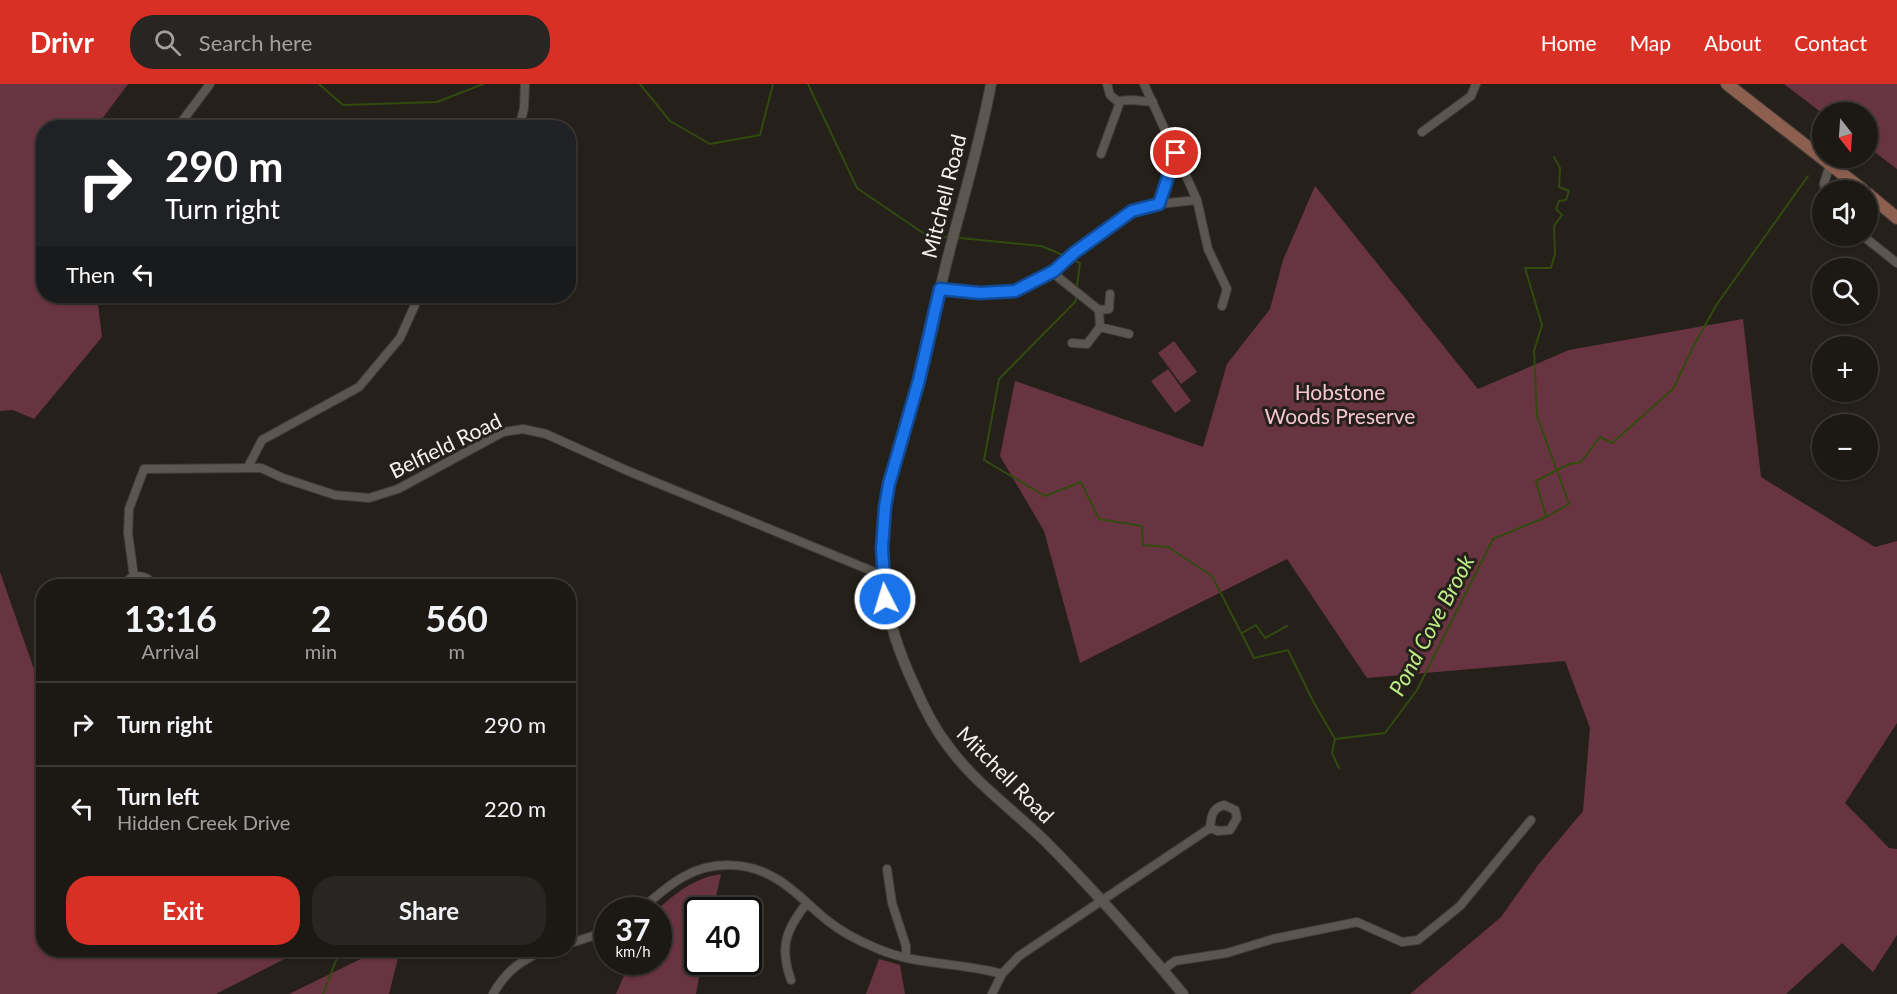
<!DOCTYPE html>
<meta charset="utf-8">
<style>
:root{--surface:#1c1814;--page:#292522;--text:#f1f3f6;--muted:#a0a0a0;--line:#3a3734;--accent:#d93025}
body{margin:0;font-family:Lato,sans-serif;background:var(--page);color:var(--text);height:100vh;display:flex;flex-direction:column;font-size:22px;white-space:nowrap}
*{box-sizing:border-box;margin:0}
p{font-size:20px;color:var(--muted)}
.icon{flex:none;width:33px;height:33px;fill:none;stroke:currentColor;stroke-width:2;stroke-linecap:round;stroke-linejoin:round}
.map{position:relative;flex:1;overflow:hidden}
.sheet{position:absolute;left:36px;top:495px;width:540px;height:378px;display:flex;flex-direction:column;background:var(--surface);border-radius:24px;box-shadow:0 2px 4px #0004,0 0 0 2px var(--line)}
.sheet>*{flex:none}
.top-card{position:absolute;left:36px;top:36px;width:540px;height:183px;border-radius:24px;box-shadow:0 2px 4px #0004,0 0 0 2px var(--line);background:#202124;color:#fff;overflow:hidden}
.needle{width:39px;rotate:163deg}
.tools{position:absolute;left:1812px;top:18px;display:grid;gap:12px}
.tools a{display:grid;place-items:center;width:66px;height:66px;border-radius:50%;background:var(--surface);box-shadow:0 2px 4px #0004,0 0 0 2px var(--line);font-size:30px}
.speed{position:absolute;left:594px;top:813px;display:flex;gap:12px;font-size:30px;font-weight:700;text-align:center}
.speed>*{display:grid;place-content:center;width:78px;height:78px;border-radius:50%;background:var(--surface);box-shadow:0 2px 4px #0004,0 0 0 2px var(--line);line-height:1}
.speed small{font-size:15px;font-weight:400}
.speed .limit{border:3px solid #111;border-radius:9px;background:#fff;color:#111}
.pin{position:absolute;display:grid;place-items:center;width:51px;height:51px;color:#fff;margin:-26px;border:3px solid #fff;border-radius:50%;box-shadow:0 2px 6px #0007}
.me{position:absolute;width:66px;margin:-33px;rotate:355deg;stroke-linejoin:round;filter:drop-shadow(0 0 4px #0008)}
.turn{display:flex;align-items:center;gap:21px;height:126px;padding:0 30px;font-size:27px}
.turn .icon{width:78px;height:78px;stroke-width:2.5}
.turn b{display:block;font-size:42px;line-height:51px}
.then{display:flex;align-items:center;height:57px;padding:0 30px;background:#0003;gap:12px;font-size:22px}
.eta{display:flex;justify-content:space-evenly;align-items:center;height:102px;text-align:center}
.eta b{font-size:36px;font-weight:700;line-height:42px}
.action{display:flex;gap:12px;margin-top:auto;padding:12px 30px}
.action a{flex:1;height:69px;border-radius:24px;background:var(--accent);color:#fff;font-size:24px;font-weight:700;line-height:69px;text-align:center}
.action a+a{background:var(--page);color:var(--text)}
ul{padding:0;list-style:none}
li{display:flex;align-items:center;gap:18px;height:84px;padding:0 30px;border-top:2px solid var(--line)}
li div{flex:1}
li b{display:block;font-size:22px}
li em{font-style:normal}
header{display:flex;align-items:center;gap:36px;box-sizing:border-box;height:84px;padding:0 30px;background:var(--accent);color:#fff}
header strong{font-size:28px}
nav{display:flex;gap:33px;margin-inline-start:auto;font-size:21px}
.search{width:420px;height:54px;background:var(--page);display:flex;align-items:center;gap:15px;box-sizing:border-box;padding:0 21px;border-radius:24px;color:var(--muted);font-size:22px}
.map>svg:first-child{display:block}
</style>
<header>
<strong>Drivr</strong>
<div class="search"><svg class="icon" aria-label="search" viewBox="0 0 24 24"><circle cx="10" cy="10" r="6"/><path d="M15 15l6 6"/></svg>Search here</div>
<nav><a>Home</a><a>Map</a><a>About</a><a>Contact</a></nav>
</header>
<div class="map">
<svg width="1897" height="910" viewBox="0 0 1897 910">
<rect width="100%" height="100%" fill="#25201a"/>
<path fill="#693441" d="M0 0H128L96 43 44 44V212H97L102 253 34 335 13 326 0 327Z
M1784 0H1897V85L1868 63V28L1822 29Z
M1315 102 1478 305 1569 266 1743 235 1761 393 1875 463 1897 457V639L1845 719 1889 764 1897 765V851L1873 888 1842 859 1786 910H1410L1501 833 1538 781 1583 727 1590 644 1565 577 1367 594 1287 475 1080 579 1044 447 1000 372 1015 297 1203 363 1227 280 1270 225 1283 176Z
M1174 257 1197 288 1181 300 1158 269Z
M1168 285 1191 317 1175 329 1151 297Z
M0 488 43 611 44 866H302L216 910H0Z
M721 790 713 826H698V878H702L696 910H616L630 878H658V826H657C676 809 694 794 721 790Z
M379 866H400L389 910H289Z
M879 875 900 881 905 910H866Z"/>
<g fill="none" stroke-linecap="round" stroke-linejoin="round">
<path stroke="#314a0e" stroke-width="2" d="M319 0 343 21 437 18 483 0
M640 0 670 37 710 60 760 51 773 0
M808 0 857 104 926 151 946 153
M960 154 1041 162 1063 171
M1075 177 1080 179 1077 201
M1076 215 1075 218 999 295 984 376 1045 412 1081 398 1099 435 1142 442 1143 461 1168 463 1212 492 1254 574 1288 566 1313 617 1335 655 1385 649 1417 606 1493 455 1546 433 1569 420 1537 332 1534 267 1542 241 1525 184H1551L1555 170 1554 142 1562 131 1556 125 1559 117 1566 116 1569 107 1559 103 1560 84 1554 73
M1546 433 1536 397 1569 380 1581 378 1600 353 1612 359 1673 305 1694 261 1717 220 1808 92
M1242 549 1256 541 1265 554 1287 542
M1335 655 1332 669 1339 684
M323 910 340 866"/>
<defs>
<path id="minor" d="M1107 0 1110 11 1117 17 1132 16 1153 18
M1144 0 1197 116 1208 165 1227 205 1222 222
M177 44 210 0
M519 44 524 24 525 0
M1422 48 1471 12 1476 0
M1101 70 1120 18
M1825 106 1824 99 1830 81
M1159 120 1176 69
M1863 152 1897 179
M1054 187 1059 194 1099 226 1100 243 1087 260 1072 259
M940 205 980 209 1015 207 1054 187 1075 168 1132 127 1159 120 1197 116
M1099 226 1109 225 1110 210
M1100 243 1129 250
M248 383 262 356 359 303 400 254 419 212
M134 493 128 449 129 425 144 385 261 384 283 394 335 411 369 414 398 405 503 348 523 345 546 350 628 387 882 491
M123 502C131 489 146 489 155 502
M1224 721 1235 726 1237 734 1230 746 1218 747 1210 744C1211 733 1212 724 1224 721Z
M887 785 892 819 906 862V874
M640 826C653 815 667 802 683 793 711 777 747 777 775 794 795 805 810 823 828 837 843 849 859 857 876 864 916 882 961 878 1002 890
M568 860 608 847
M1163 886 1175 877 1227 869 1273 855 1357 838 1402 858 1418 856 1460 822 1531 736
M791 896C779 863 786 845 807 819
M493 910C506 887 522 875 546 866
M992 910 1002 890 1019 872 1210 744"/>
<path id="tertiary" d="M991 0C981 54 965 108 951 161 940 203 931 245 921 287 911 326 897 363 889 402 873 477 883 535 915 603 924 624 934 644 948 662 974 698 1012 725 1044 756 1093 805 1139 857 1183 910"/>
<path id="secondary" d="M1727 0 1863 106
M1868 110 1897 134"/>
</defs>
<use href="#minor" stroke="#413c38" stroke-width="10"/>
<use href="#tertiary" stroke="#413c38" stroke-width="12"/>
<use href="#secondary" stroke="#413c38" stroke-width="14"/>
<use href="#minor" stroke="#5c5650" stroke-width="8"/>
<use href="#tertiary" stroke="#5c5650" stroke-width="10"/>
<use href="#secondary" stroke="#8d5f4f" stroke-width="12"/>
</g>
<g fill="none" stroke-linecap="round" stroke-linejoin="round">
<defs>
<path id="route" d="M885 515 882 464 885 423 889 400 919 296 940 205 980 209 1015 207 1054 187 1075 168 1132 127 1159 120 1176 69"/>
</defs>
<use href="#route" stroke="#114b97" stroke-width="15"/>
<use href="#route" stroke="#1a73e8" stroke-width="10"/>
</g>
<g text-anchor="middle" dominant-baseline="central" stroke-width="6" stroke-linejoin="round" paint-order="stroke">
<g font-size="21" fill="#f6f2ee" stroke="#25201a">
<text transform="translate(943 112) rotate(-76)">Mitchell Road</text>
<text transform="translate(445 361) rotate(-26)">Belfield Road</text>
<text transform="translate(1006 690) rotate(45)">Mitchell Road</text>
</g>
<g font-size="21" fill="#f6c6cf" stroke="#25201a">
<text x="1340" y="307">Hobstone<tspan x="1340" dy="24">Woods Preserve</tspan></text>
</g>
<g font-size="22" font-style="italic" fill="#bdee86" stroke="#25201a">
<text transform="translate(1431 541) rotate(-62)">Pond Cove Brook</text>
</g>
</g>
</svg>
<div class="tools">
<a><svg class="needle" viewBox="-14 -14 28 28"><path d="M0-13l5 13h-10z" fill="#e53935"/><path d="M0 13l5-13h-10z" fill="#a0a0a0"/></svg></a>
<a><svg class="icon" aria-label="sound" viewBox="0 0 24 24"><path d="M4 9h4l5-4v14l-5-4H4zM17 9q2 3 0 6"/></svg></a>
<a><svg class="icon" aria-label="search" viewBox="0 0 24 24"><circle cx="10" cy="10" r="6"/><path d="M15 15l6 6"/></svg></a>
<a>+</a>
<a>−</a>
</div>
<div class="speed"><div>37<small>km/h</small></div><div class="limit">40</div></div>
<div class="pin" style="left:1176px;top:69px;background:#d93025"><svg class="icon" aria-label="arrive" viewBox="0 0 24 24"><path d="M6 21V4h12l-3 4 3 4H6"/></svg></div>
<svg class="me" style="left:885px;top:515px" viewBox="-20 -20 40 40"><circle r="17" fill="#1a73e8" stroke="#fff" stroke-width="3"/><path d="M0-11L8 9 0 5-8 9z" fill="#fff"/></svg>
<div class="top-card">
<div class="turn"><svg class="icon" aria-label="right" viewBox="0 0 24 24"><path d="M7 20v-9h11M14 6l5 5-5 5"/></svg><div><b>290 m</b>Turn right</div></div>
<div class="then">Then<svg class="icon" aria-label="left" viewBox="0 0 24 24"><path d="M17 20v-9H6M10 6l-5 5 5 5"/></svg></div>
</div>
<section class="sheet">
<div class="eta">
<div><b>13:16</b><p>Arrival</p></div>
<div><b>2</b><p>min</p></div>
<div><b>560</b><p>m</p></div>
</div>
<ul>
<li><svg class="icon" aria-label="right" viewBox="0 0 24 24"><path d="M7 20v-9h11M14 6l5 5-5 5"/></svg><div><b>Turn right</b></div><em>290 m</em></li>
<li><svg class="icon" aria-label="left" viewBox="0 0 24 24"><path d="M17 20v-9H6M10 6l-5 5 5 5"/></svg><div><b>Turn left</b><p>Hidden Creek Drive</p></div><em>220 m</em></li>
</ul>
<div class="action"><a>Exit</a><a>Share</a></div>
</section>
</div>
